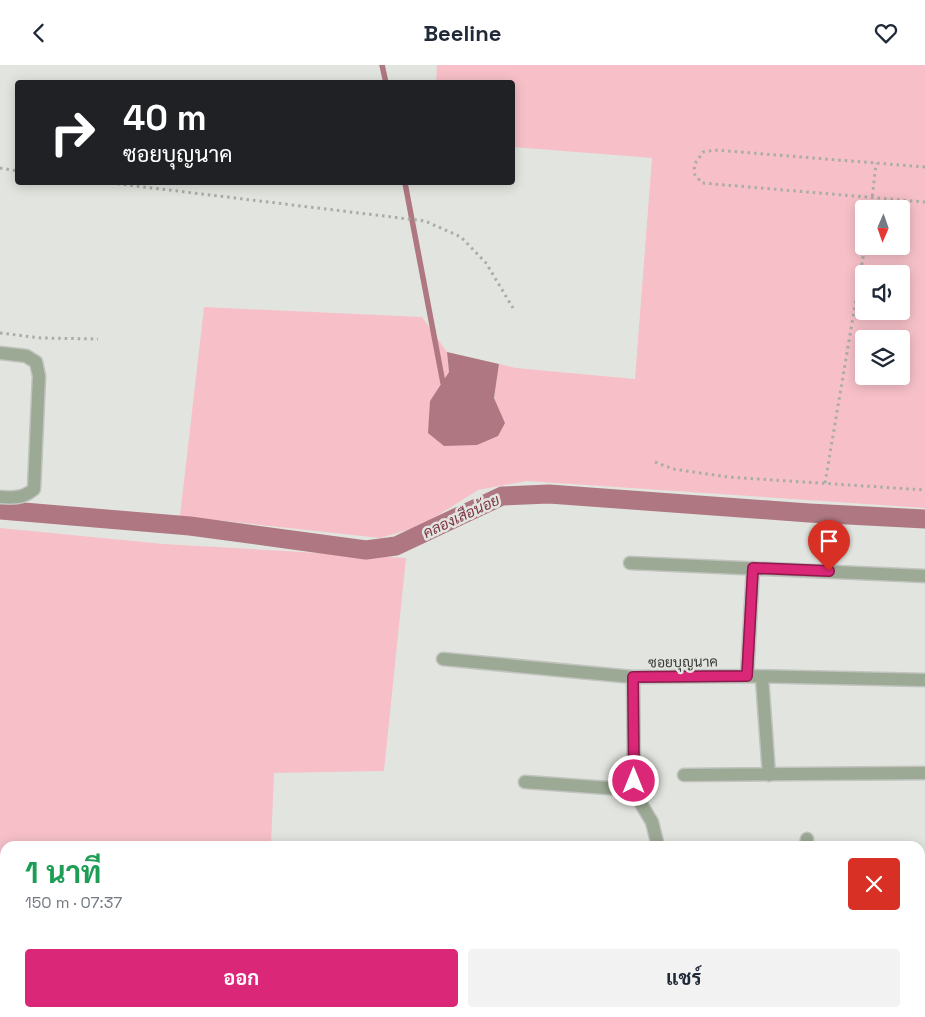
<!DOCTYPE html>
<html lang="th">
<meta charset="utf-8">
<style>
:root{--surface:#fff;--page:#f2f2f3;--text:#1f2937;--muted:#747a83;--accent:#db2777}
body{margin:0;font-family:"Space Grotesk",Sarabun,sans-serif;background:var(--page);color:var(--text);height:100vh;display:flex;flex-direction:column;font-size:19px;white-space:nowrap}
*{box-sizing:border-box;margin:0}
p{font-size:16px;color:var(--muted)}
.icon{flex:none;width:28px;height:28px;fill:none;stroke:currentColor;stroke-width:2;stroke-linecap:round;stroke-linejoin:round}
.map{position:relative;flex:1;overflow:hidden}
.drawer{position:absolute;left:0px;top:776px;width:925px;height:176px;display:flex;flex-direction:column;background:var(--surface);border-radius:15px 15px 0 0;box-shadow:0 2px 12px #0003}
.drawer>*{flex:none}
.banner{position:absolute;left:15px;top:15px;width:500px;height:105px;border-radius:5px;box-shadow:0 2px 12px #0003;background:#202124;color:#fff;overflow:hidden}
.needle{width:32px;rotate:182deg}
.tools{position:absolute;left:855px;top:135px;display:grid;gap:10px}
.tools a{display:grid;place-items:center;width:55px;height:55px;border-radius:5px;background:var(--surface);box-shadow:0 2px 12px #0003;font-size:25px}
.pin{position:absolute;display:grid;place-items:center;width:42px;height:42px;color:#fff;margin:-51px -21px;border-radius:50% 50% 50% 0;rotate:-45deg;box-shadow:0 0 5px #0007}
.pin .icon{rotate:45deg}
.me{position:absolute;width:55px;margin:-28px;rotate:0deg;stroke-linejoin:round;filter:drop-shadow(0 0 4px #0008)}
.turn{display:flex;align-items:center;gap:18px;height:105px;padding:0 25px;font-size:22px}
.turn .icon{width:65px;height:65px;stroke-width:2.5}
.turn b{display:block;font-size:35px;line-height:42px}
.round{display:grid;place-items:center;flex:none;width:52px;height:52px;border-radius:5px;background:var(--page)}
.overview{display:flex;align-items:center;justify-content:space-between;height:85px;padding:0 25px}
h1{font-size:30px;font-weight:700;line-height:38px;color:#1e9e55}
.button{display:flex;gap:10px;margin-top:auto;padding:10px 25px}
.button a{flex:1;height:58px;border-radius:5px;background:var(--accent);color:#fff;font-size:20px;font-weight:700;line-height:58px;text-align:center}
.button a+a{background:var(--page);color:var(--text)}
header{display:flex;justify-content:space-between;align-items:center;height:65px;padding:0 25px;background:var(--surface);font-size:22px;font-weight:700}
.map>svg:first-child{display:block}
</style>
<header><svg class="icon" aria-label="back" viewBox="0 0 24 24"><path d="M15 5l-7 7 7 7"/></svg>Beeline<svg class="icon" aria-label="heart" viewBox="0 0 24 24"><path d="M12 20l-8-8c-3-5 5-10 8-4 3-6 11-1 8 4z"/></svg></header>
<div class="map">
<svg width="925" height="952" viewBox="0 0 925 952">
<rect width="100%" height="100%" fill="#e2e5df"/>
<path fill="#f7c0c9" fill-rule="evenodd" d="M437 0H925V443L527 416 478 425 421 461 380 473 180 451 204 242 422 252 447 287 449 307 430 336 505 358 494 333 499 299 516 303 635 314 652 93 513 82 512 18 436 17ZM864 144H901V181H864ZM864 209H901V246H864ZM864 274H901V311H864Z
M0 463 164 479 406 493 384 706 274 708 271 781H5V916H0Z
M115 948H258V952H115Z"/>
<path fill="#af7781" d="M447 287 499 299 494 333 505 358 498 371 477 380 444 381 428 368 430 336 449 307Z"/>
<g fill="none" stroke-linecap="round" stroke-linejoin="round">
<path stroke="#af7781" stroke-width="5.5" d="M382 0 386 18
M405 118 443 318"/>
<path stroke="#af7781" stroke-width="19" d="M0 445 190 461 366 485 396 481 502 431 549 429 809 448 925 454"/>
<defs>
<path id="lane" d="M450 952V948"/>
<path id="street" d="M0 288 26 291 36 297 39 311 34 424C24 433 14 433 0 432
M630 498 925 511
M443 594 633 612 747 611 925 615
M747 611 753 503
M633 612 634 716 637 732 652 757 658 781
M762 613 769 710
M684 710 925 708
M525 717 636 725
M806 781 807 774
M0 929H5
M102 948V952
M270 952V948
M370 952 371 948
M495 952V948
M643 952 644 948
M790 952V948"/>
</defs>
<use href="#lane" stroke="#c0c3be" stroke-width="12"/>
<use href="#street" stroke="#c0c3be" stroke-width="15"/>
<path stroke="#a9aca7" stroke-width="3" stroke-dasharray="2.5 4" stroke-linecap="butt" d="M925 102 715 85 703 87 694 100 695 110 702 118 925 137
M0 103 18 106
M111 118 425 156 461 172 486 198 513 243
M871 144 876 98
M0 268 41 273 98 274
M655 397 673 404 728 412 925 425
M825 418 865 181"/>
<use href="#lane" stroke="#9ca994" stroke-width="10"/>
<use href="#street" stroke="#9ca994" stroke-width="12"/>
</g>
<g fill="none" stroke-linecap="round" stroke-linejoin="round">
<defs>
<path id="route" d="M634 716 633 612 747 611 753 503 829 506"/>
</defs>
<use href="#route" stroke="#8e194d" stroke-width="12"/>
<use href="#route" stroke="#db2777" stroke-width="9"/>
</g>
<g text-anchor="middle" dominant-baseline="central" stroke-width="5" stroke-linejoin="round" paint-order="stroke">
<g font-size="14" fill="#383a38" stroke="#e2e5df">
<text transform="translate(683 597) rotate(-1)">ซอยบุญนาค</text>
</g>
<g font-size="15" font-style="italic" fill="#7e3547" stroke="#e2e5df">
<text transform="translate(461 451) rotate(-25)">คลองเสือน้อย</text>
</g>
</g>
</svg>
<div class="tools">
<a><svg class="needle" viewBox="-14 -14 28 28"><path d="M0-13l5 13h-10z" fill="#e53935"/><path d="M0 13l5-13h-10z" fill="#747a83"/></svg></a>
<a><svg class="icon" aria-label="sound" viewBox="0 0 24 24"><path d="M4 9h4l5-4v14l-5-4H4zM17 9q2 3 0 6"/></svg></a>
<a><svg class="icon" aria-label="layers" viewBox="0 0 24 24"><path d="M12 4l9 5-9 5-9-5zM3 14l9 5 9-5"/></svg></a>
</div>
<div class="pin" style="left:829px;top:506px;background:#d93025"><svg class="icon" aria-label="arrive" viewBox="0 0 24 24"><path d="M6 21V4h12l-3 4 3 4H6"/></svg></div>
<svg class="me" style="left:634px;top:716px" viewBox="-20 -20 40 40"><circle r="17" fill="#db2777" stroke="#fff" stroke-width="3"/><path d="M0-11L8 9 0 5-8 9z" fill="#fff"/></svg>
<div class="banner">
<div class="turn"><svg class="icon" aria-label="right" viewBox="0 0 24 24"><path d="M7 20v-9h11M14 6l5 5-5 5"/></svg><div><b>40 m</b>ซอยบุญนาค</div></div>
</div>
<section class="drawer">
<div class="overview"><div><h1>1 นาที</h1><p>150 m · 07:37</p></div><a class="round" style="background:#d93025;color:#fff"><svg class="icon" aria-label="close" viewBox="0 0 24 24"><path d="M6 6l12 12M18 6L6 18"/></svg></a></div>
<div class="button"><a>ออก</a><a>แชร์</a></div>
</section>
</div>
